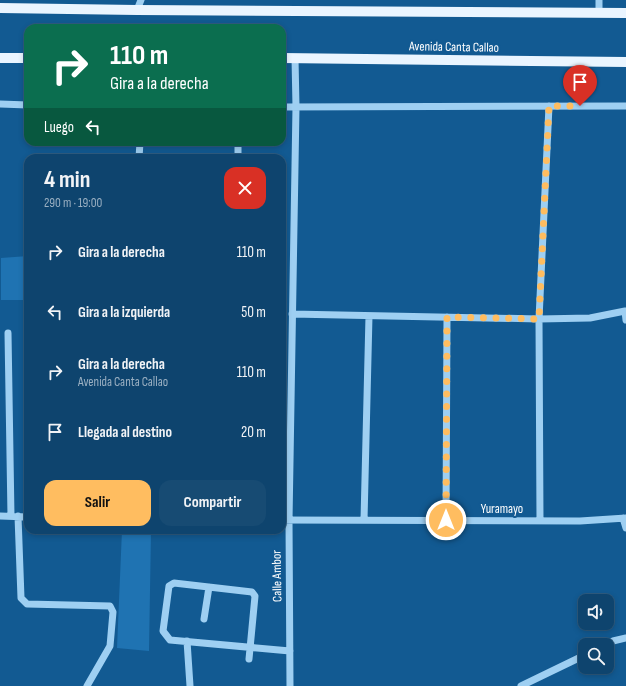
<!DOCTYPE html>
<html lang="es">
<meta charset="utf-8">
<style>
:root{--surface:#0e446e;--page:#174b73;--text:#f1f3f6;--muted:#9bb0c2;--line:#2e5c81;--accent:#ffbd60}
body{margin:0;font-family:"Sofia Sans Condensed",sans-serif;background:var(--page);color:var(--text);height:100vh;display:flex;flex-direction:column;font-size:15px;white-space:nowrap}
*{box-sizing:border-box;margin:0}
p{font-size:13px;color:var(--muted)}
.icon{flex:none;width:22px;height:22px;fill:none;stroke:currentColor;stroke-width:2;stroke-linecap:round;stroke-linejoin:round}
.map{position:relative;flex:1;overflow:hidden}
.drawer{position:absolute;left:24px;top:154px;width:262px;height:380px;display:flex;flex-direction:column;background:var(--surface);border-radius:12px;box-shadow:0 2px 6px #0003,0 0 0 1px var(--line)}
.drawer>*{flex:none}
.hud{position:absolute;left:24px;top:24px;width:262px;height:122px;border-radius:12px;box-shadow:0 2px 6px #0003,0 0 0 1px var(--line);background:#0b6e4f;color:#fff;overflow:hidden}
.tools{position:absolute;left:578px;top:594px;display:grid;gap:8px}
.tools a{display:grid;place-items:center;width:36px;height:36px;border-radius:8px;background:var(--surface);box-shadow:0 2px 6px #0003,0 0 0 1px var(--line);font-size:20px}
.pin{position:absolute;display:grid;place-items:center;width:34px;height:34px;color:#fff;margin:-41px -17px;border-radius:50% 50% 50% 0;rotate:-45deg;box-shadow:0 0 4px #0007}
.pin .icon{rotate:45deg}
.me{position:absolute;width:44px;margin:-22px;rotate:0deg;stroke-linejoin:round;filter:drop-shadow(0 0 3px #0008)}
.turn{display:flex;align-items:center;gap:14px;height:84px;padding:0 20px;font-size:18px}
.turn .icon{width:52px;height:52px;stroke-width:2.5}
.turn b{display:block;font-size:28px;line-height:34px}
.then{display:flex;align-items:center;height:38px;padding:0 20px;background:#0003;gap:8px;font-size:15px}
.round{display:grid;place-items:center;flex:none;width:42px;height:42px;border-radius:12px;background:var(--page)}
.headline{display:flex;align-items:center;justify-content:space-between;height:68px;padding:0 20px}
h1{font-size:24px;font-weight:700;line-height:30px}
.primary-button{display:flex;gap:8px;margin-top:auto;padding:8px 20px}
.primary-button a{flex:1;height:46px;border-radius:12px;background:var(--accent);color:#111;font-size:16px;font-weight:700;line-height:46px;text-align:center}
.primary-button a+a{background:var(--page);color:var(--text)}
ul{padding:0;list-style:none}
li{display:flex;align-items:center;gap:12px;height:60px;padding:0 20px}
li div{flex:1}
li b{display:block;font-size:15px}
li em{font-style:normal}
.map>svg:first-child{display:block}
</style>
<div class="map">
<svg width="626" height="686" viewBox="0 0 626 686">
<rect width="100%" height="100%" fill="#125a92"/>
<path fill="#1f73b2" d="M28 256V300H1V258Z
M122 530H151L149 651 117 648Z"/>
<g fill="none" stroke-linecap="round" stroke-linejoin="round">
<path stroke="#9ecff2" stroke-width="7" d="M599 0V13
M137 10 141 0
M0 104 28 105
M282 107 626 106
M238 142V158
M139 158 140 142
M292 314 539 319 590 318 625 311 626 320
M8 333 11 516
M0 516 28 517
M18 516 21 598 27 604 110 606 113 612 110 646 87 686
M623 518 626 528
M282 520 580 521 626 518
M364 520 369 316
M446 520 447 317
M540 521 539 319 549 106
M204 619 209 587
M187 641 190 686
M606 645 613 641 626 638
M249 659 255 596 252 592 174 583 169 586 163 631 170 640 290 651
M290 686 289 520 296 107 295 58
M521 686 585 655"/>
<path stroke="#eaf5ff" stroke-width="10" d="M0 8 137 10 626 13
M0 58H28
M282 58 626 62"/>
</g>
<g fill="none" stroke-linecap="round" stroke-linejoin="round">
<path stroke="#ffbd60" stroke-width="7" stroke-dasharray="0 12.6" d="M446 520 447 317 539 319 549 106H580"/>
</g>
<g text-anchor="middle" dominant-baseline="central" stroke-width="4" stroke-linejoin="round" paint-order="stroke">
<g font-size="13" fill="#fff" stroke="#125a92">
<text transform="translate(454 47) rotate(1)">Avenida Canta Callao</text>
<text x="502" y="509">Yuramayo</text>
<text transform="translate(277 576) rotate(-91)">Calle Ambor</text>
</g>
</g>
</svg>
<div class="tools">
<a><svg class="icon" aria-label="sound" viewBox="0 0 24 24"><path d="M4 9h4l5-4v14l-5-4H4zM17 9q2 3 0 6"/></svg></a>
<a><svg class="icon" aria-label="search" viewBox="0 0 24 24"><circle cx="10" cy="10" r="6"/><path d="M15 15l6 6"/></svg></a>
</div>
<div class="pin" style="left:580px;top:106px;background:#d93025"><svg class="icon" aria-label="arrive" viewBox="0 0 24 24"><path d="M6 21V4h12l-3 4 3 4H6"/></svg></div>
<svg class="me" style="left:446px;top:520px" viewBox="-20 -20 40 40"><circle r="17" fill="#ffbd60" stroke="#fff" stroke-width="3"/><path d="M0-11L8 9 0 5-8 9z" fill="#fff"/></svg>
<div class="hud">
<div class="turn"><svg class="icon" aria-label="right" viewBox="0 0 24 24"><path d="M7 20v-9h11M14 6l5 5-5 5"/></svg><div><b>110 m</b>Gira a la derecha</div></div>
<div class="then">Luego<svg class="icon" aria-label="left" viewBox="0 0 24 24"><path d="M17 20v-9H6M10 6l-5 5 5 5"/></svg></div>
</div>
<section class="drawer">
<div class="headline"><div><h1>4 min</h1><p>290 m · 19:00</p></div><a class="round" style="background:#d93025;color:#fff"><svg class="icon" aria-label="close" viewBox="0 0 24 24"><path d="M6 6l12 12M18 6L6 18"/></svg></a></div>
<ul>
<li><svg class="icon" aria-label="right" viewBox="0 0 24 24"><path d="M7 20v-9h11M14 6l5 5-5 5"/></svg><div><b>Gira a la derecha</b></div><em>110 m</em></li>
<li><svg class="icon" aria-label="left" viewBox="0 0 24 24"><path d="M17 20v-9H6M10 6l-5 5 5 5"/></svg><div><b>Gira a la izquierda</b></div><em>50 m</em></li>
<li><svg class="icon" aria-label="right" viewBox="0 0 24 24"><path d="M7 20v-9h11M14 6l5 5-5 5"/></svg><div><b>Gira a la derecha</b><p>Avenida Canta Callao</p></div><em>110 m</em></li>
<li><svg class="icon" aria-label="arrive" viewBox="0 0 24 24"><path d="M6 21V4h12l-3 4 3 4H6"/></svg><div><b>Llegada al destino</b></div><em>20 m</em></li>
</ul>
<div class="primary-button"><a>Salir</a><a>Compartir</a></div>
</section>
</div>
